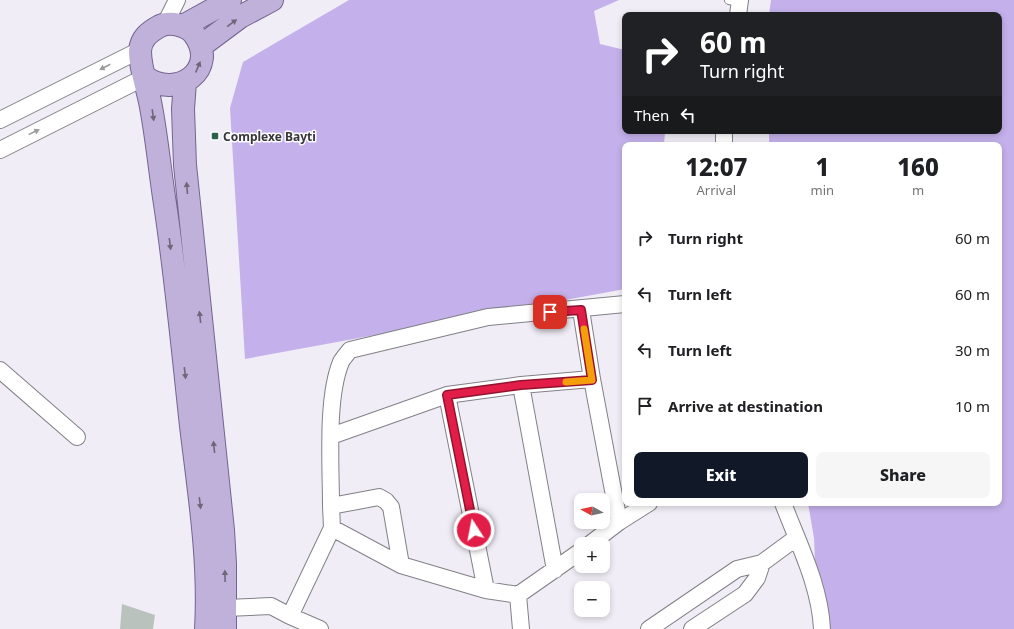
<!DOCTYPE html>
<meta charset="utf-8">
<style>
:root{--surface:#fff;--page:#f6f6f6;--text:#202124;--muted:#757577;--accent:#111827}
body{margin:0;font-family:"Noto Sans",sans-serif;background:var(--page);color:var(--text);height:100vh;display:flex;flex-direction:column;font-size:15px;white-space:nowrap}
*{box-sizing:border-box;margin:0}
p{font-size:13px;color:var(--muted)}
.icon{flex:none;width:22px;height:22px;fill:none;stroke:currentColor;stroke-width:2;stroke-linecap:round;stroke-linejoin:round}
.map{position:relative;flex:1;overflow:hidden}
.details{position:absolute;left:622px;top:142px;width:380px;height:364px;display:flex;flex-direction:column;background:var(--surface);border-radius:8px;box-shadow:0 2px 6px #0003}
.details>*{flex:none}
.hud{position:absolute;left:622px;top:12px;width:380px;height:122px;border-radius:8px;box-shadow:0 2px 6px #0003;background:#202124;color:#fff;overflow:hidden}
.needle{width:26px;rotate:278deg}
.controls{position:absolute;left:574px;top:493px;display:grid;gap:8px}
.controls a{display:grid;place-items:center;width:36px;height:36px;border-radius:8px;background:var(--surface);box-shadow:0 2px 6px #0003;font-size:20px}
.pin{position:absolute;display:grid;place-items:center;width:34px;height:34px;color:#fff;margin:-17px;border-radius:8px;box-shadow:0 2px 6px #0006}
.me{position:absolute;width:44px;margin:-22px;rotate:349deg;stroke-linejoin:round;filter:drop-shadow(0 0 3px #0008)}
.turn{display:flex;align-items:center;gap:14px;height:84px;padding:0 12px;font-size:18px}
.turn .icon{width:52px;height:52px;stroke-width:2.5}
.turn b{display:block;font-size:28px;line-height:34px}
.then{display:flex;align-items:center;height:38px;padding:0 12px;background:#0003;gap:8px;font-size:15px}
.eta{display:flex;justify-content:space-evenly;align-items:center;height:68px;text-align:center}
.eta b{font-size:24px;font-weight:800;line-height:28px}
.cta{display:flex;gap:8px;margin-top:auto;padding:8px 12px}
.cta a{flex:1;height:46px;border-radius:8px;background:var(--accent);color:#fff;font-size:16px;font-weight:800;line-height:46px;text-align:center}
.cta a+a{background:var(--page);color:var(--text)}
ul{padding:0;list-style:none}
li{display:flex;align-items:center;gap:12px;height:56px;padding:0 12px}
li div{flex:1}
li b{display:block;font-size:15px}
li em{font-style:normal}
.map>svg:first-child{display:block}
</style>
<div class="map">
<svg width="1014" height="629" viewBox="0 0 1014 629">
<rect width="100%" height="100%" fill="#f0edf6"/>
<path fill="#c4b0ea" d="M349 0H619L594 11 600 44 625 50V131H665L664 145H625V289L245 359 230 108 243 62Z
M771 0H1014V629H818L814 538 808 503H999V145H769V131H999V15H769Z"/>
<path fill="#bac2be" d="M122 604 155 615 153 629H120Z"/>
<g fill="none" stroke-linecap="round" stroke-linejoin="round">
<defs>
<path id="service" d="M729 0 740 2"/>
<path id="minor" d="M738 15 740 0
M165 24 177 0
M0 120 140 50
M724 145V131
M0 150 145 77
M581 310 592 379 619 522
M0 370 77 437
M521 385 555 570
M447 395 486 590
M331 436 447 395 521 385 592 379
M783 503C798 543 820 585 822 629
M331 506 332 528 401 565 486 590 518 595 581 551
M590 544 619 522 649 503
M401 565 391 507 386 501 379 497 331 506C331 466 326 398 341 362 343 358 347 354 350 350L488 317 625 304
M518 595 521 629
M226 608 271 606 290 616
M320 629 290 616 332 528
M649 629 737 569 762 563 796 538
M692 629 745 594 757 578 762 563"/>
<path id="primary" d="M183 26 230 0
M201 46 240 17 272 0
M145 77C177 100 220 69 194 34 187 25 170 21 160 26 149 32 141 38 140 51 140 69 148 89 151 107 157 139 160 172 165 204 176 277 183 352 191 426 199 493 210 561 206 629
M185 82 183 109 185 165 223 530 225 564V629"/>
</defs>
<use href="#service" stroke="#828087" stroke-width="10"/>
<use href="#minor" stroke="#828087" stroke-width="18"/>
<use href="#primary" stroke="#746491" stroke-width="24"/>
<use href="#service" stroke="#fff" stroke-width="8"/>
<use href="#minor" stroke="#fff" stroke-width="16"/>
<use href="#primary" stroke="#bfb1d9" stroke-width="22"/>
</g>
<defs><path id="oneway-solid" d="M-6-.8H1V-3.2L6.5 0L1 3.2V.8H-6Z"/></defs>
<g fill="#6d6779">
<use href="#oneway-solid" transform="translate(232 23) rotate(-36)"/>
<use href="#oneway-solid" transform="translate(198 67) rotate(-67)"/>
<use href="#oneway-solid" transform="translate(153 115) rotate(82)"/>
<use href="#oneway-solid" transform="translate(187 188) rotate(-95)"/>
<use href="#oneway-solid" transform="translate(170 244) rotate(83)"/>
<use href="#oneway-solid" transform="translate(200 317) rotate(-96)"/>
<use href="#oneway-solid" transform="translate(185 373) rotate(83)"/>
<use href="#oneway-solid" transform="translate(214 447) rotate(-96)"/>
<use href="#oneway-solid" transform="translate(200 503) rotate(83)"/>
<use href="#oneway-solid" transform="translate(225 576) rotate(-91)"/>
</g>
<g fill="#9b9a9c">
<use href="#oneway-solid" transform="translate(105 67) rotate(153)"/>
<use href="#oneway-solid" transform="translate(34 132) rotate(-26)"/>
</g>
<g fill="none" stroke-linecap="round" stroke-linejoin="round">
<defs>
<path id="route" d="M474 530 447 395 521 385 592 380 581 310 550 312"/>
</defs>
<use href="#route" stroke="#92132f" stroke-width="10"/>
<use href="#route" stroke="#e11d48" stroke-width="7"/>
<path stroke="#f59e0b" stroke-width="7" d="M566 382 592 380 584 329"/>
</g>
<rect fill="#2b624a" stroke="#fcfbff" stroke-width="1.5" x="211" y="132" width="8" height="8" rx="2"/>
<g text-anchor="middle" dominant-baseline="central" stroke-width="3" stroke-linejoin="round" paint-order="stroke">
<g font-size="12" font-weight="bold" fill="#373639" stroke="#fcfbff" text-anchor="start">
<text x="223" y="136">Complexe Bayti</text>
</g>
</g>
</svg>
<div class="controls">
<a><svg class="needle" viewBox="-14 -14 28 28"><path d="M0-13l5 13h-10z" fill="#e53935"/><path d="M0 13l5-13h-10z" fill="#757577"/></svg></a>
<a>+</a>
<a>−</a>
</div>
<div class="pin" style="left:550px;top:312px;background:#d93025"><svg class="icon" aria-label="arrive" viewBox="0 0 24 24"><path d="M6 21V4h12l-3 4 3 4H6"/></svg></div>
<svg class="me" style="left:474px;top:530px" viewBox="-20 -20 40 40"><circle r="17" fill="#e11d48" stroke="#fff" stroke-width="3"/><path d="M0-11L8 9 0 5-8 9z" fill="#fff"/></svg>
<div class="hud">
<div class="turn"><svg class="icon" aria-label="right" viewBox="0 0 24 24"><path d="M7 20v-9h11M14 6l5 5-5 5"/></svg><div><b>60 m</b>Turn right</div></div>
<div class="then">Then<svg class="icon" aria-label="left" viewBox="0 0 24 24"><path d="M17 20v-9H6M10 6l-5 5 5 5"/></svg></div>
</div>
<section class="details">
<div class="eta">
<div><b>12:07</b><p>Arrival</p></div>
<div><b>1</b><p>min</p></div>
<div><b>160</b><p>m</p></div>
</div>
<ul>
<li><svg class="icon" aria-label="right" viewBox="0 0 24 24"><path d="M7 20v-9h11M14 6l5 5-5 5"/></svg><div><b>Turn right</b></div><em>60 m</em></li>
<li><svg class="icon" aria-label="left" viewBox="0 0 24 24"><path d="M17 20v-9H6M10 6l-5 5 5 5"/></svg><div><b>Turn left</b></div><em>60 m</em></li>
<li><svg class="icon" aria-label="left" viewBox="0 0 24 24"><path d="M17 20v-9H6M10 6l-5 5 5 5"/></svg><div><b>Turn left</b></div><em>30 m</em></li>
<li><svg class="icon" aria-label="arrive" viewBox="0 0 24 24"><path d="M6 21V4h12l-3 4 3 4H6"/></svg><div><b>Arrive at destination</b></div><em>10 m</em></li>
</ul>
<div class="cta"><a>Exit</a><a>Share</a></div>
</section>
</div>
